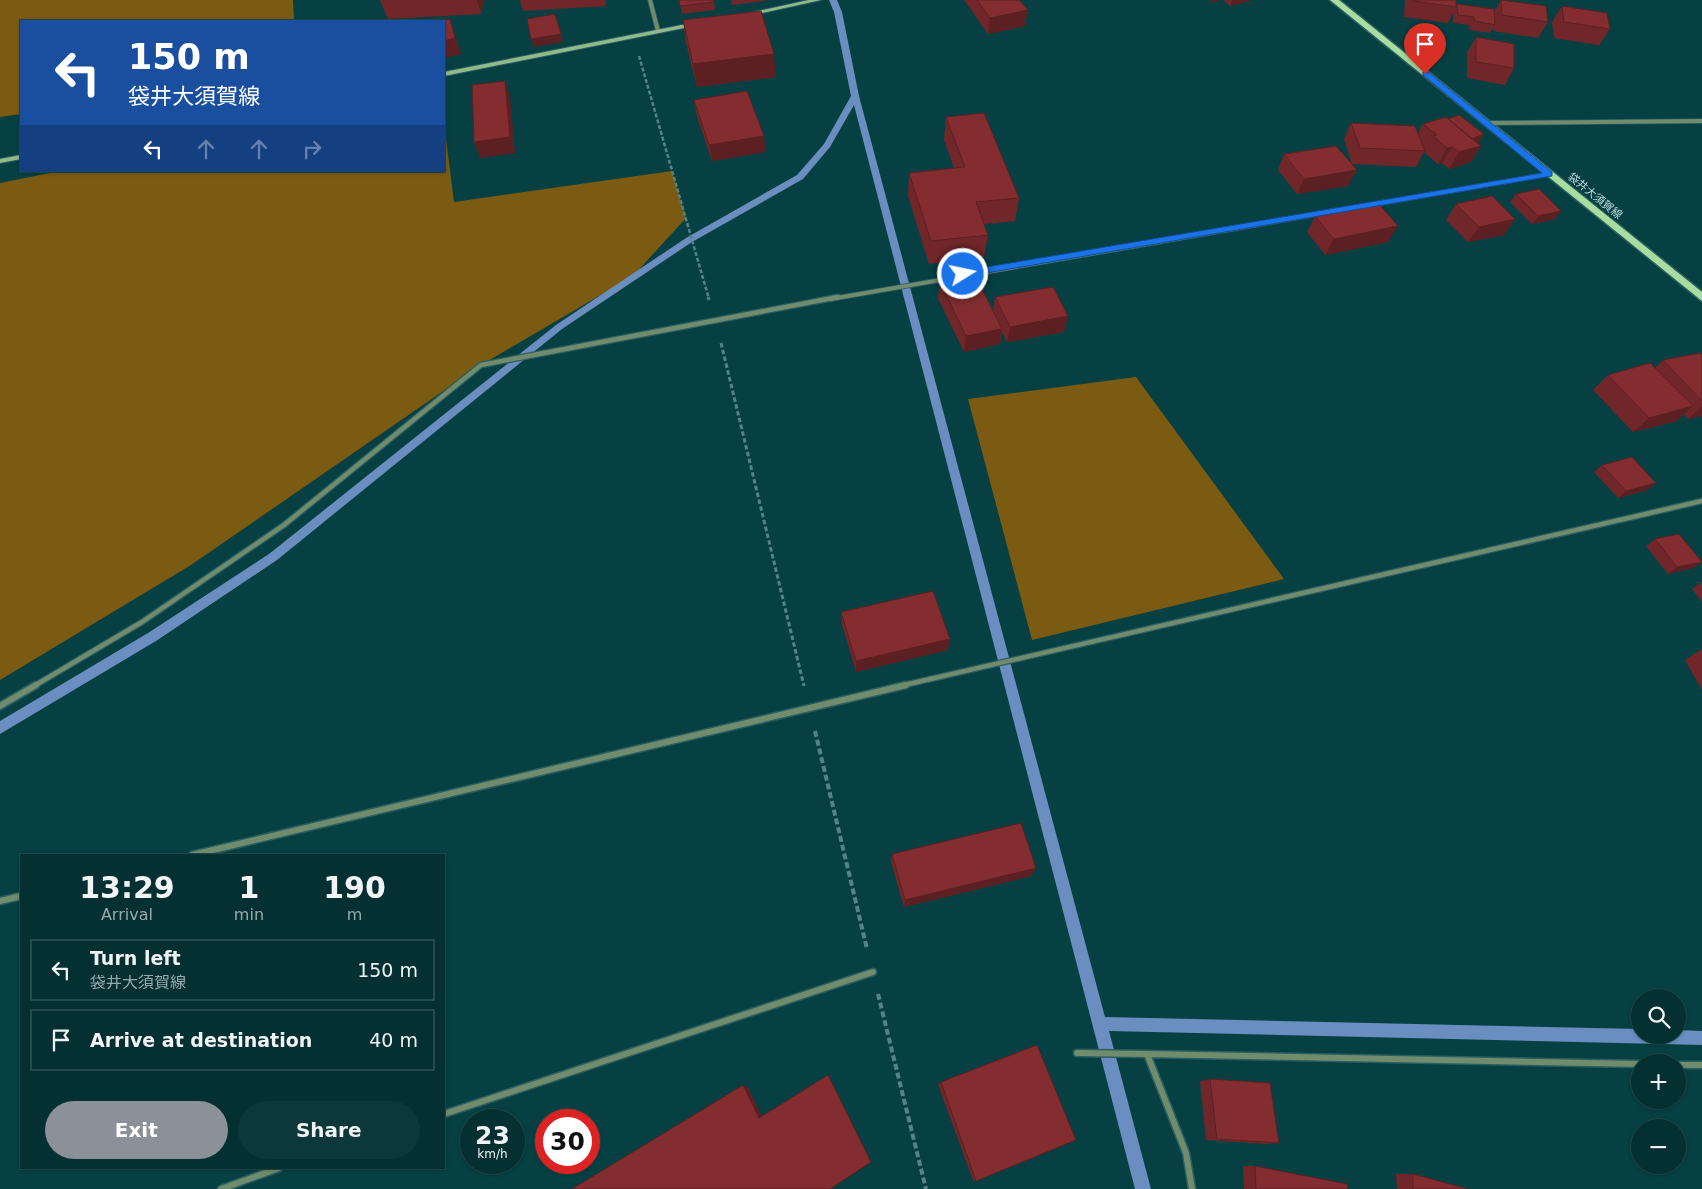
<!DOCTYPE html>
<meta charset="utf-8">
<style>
:root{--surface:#043032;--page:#0d383a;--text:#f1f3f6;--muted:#97a9ac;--line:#254b4d;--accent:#8c9099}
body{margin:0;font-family:"DejaVu Sans","Noto Sans JP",sans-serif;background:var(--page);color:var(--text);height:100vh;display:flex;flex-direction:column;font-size:19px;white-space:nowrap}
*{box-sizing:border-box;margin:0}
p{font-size:16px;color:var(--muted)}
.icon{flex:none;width:28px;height:28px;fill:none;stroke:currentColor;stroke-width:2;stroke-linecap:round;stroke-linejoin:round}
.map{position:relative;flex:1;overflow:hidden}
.sheet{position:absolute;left:20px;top:854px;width:425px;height:315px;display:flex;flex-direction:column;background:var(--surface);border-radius:0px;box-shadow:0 1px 4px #0004,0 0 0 1px var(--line)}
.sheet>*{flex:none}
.hud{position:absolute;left:20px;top:20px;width:425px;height:152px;border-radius:0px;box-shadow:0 1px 4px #0004,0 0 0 1px var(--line);background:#1a4fa0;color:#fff;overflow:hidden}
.controls{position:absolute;left:1631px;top:989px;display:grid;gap:10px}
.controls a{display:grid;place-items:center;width:55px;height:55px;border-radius:50%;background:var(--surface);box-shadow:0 1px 4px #0004,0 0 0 1px var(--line);font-size:25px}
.speed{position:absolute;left:460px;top:1109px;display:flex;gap:10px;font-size:25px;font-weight:700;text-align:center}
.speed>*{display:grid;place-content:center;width:65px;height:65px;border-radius:50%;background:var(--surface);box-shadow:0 1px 4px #0004,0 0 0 1px var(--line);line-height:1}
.speed small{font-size:12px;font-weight:400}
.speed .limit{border:8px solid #d22;background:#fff;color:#111}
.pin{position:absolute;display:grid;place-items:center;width:42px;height:42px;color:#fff;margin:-51px -21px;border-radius:50% 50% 50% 0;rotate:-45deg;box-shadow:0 0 5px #0007}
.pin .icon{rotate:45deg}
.me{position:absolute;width:55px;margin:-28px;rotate:80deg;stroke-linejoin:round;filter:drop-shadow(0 0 4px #0008)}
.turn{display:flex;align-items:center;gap:18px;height:105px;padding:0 25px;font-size:22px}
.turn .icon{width:65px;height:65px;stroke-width:2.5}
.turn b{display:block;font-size:35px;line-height:42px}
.lanes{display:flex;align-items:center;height:48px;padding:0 25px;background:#0003;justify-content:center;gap:25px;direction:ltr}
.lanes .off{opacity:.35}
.eta{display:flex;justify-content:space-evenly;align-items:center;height:85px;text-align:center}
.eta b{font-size:30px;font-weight:700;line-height:35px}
.button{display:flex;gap:10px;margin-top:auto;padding:10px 25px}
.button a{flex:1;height:58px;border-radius:30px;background:var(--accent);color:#fff;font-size:20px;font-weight:700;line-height:58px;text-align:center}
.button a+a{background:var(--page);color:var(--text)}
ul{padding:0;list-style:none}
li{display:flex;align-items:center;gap:15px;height:62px;margin:0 10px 8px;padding:0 15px;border:2px solid var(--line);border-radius:0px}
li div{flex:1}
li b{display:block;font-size:19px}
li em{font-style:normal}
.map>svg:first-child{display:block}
</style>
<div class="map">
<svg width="1702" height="1189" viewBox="0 0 1702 1189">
<rect width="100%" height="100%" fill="#064043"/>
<path fill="#7b5a11" d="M0 0H293L294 21H21V114L0 117Z
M444 123 454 202 672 171 686 218 633 276 481 365 191 565 0 680V183L60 171H444Z
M1136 377 1284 579 1032 640 968 399Z"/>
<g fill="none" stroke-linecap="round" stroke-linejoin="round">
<path fill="#698ebf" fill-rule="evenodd" d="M829 0H837L842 12 859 96 1105 1017 1640 1029V1035H1678V1030L1702 1031V1045L1109 1031 1151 1189H1135L854 105 830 147 803 179 692 242 562 329 277 560 156 641 0 734V721L148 633 269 554 556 325 686 238 797 175 824 144 851 96 834 12Z"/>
<defs>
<path id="street-far2" d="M650 0 658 31
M1487 123 1702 121
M831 299 1549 174"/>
<path id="street-far1" d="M34 686 142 622 284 525 481 365 838 297
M900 686 1702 501"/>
<path id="street" d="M0 706 36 685
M192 855 906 685
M0 901 21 896
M1077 1053 1147 1054
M1678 1065H1702
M444 1114 873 972
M221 1189 279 1168
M1192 1189 1186 1153 1147 1054 1640 1064"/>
<path id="secondary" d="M809 0H821L748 16 745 14Z
M697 22 699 23V25L444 76V72Z
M21 155V159L0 163V159Z"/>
<path id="primary" d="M1330 0H1339L1702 292V301Z"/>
</defs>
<use href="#street-far2" stroke="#2a5f61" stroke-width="5.5"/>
<use href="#street-far1" stroke="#2a5f61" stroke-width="7"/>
<use href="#street" stroke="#2a5f61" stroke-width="9"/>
<use href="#secondary" stroke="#2a5f61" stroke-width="2"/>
<use href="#primary" stroke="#2a5f61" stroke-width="3"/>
<path stroke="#558486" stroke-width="2.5" stroke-dasharray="4 2" stroke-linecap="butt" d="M639 56 709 299"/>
<path stroke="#558486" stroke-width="3" stroke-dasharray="4.5 2.5" stroke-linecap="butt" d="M708 297 709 300
M721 343 804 686"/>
<path stroke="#558486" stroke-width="4" stroke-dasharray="6 3" stroke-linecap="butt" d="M815 731 867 949
M878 994 926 1189"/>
<use href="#street-far2" stroke="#718b6d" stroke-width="4"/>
<use href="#street-far1" stroke="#718b6d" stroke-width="4.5"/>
<use href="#street" stroke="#718b6d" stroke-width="6"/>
<use href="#secondary" fill="#91b98a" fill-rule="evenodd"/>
<use href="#primary" fill="#a8dda0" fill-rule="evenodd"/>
</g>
<path fill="#71272a" d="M380 0H484L481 14 388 19Z
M520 0H606V6L523 11Z
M679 0H714L715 10 682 14Z
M731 0H765V1L732 5Z
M964 0H1019L1025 26 988 34Z
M1223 0H1252L1230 6Z
M1405 0H1456V7L1457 4 1494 12 1501 0H1505L1548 22 1538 38 1493 31V28L1490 33 1470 30 1469 25 1453 23V13L1448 23 1404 17Z
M1562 6 1610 29 1599 45 1554 38 1552 22Z
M683 20 776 77 697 87 686 43Z
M1476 37 1514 68 1505 85 1467 78V53Z
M694 100 764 136 765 152 712 161 697 116Z
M946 117 1019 198 1015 221 984 224 988 235 984 257 929 264 908 196 909 173 954 168 944 140Z
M1351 123 1418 134 1423 124 1479 143H1478L1481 146 1471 162 1449 169 1442 163 1438 164 1424 152 1416 167 1352 164 1344 139Z
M1284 154 1348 186 1297 194 1278 170Z
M1516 194 1555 219 1532 224 1510 202Z
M1456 204 1515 219 1504 235 1468 242 1446 220Z
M1315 216 1388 242 1325 255 1307 232Z
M940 282 993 311 995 297 1064 332 1007 342 1002 332 1000 344 964 352 938 298Z
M1702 355V416L1688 419 1684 414 1677 421 1633 432 1593 390 1608 375 1655 368 1663 360Z
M1602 465 1647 490 1618 498 1594 472Z
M1655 539 1702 562 1693 568 1668 574 1646 546Z
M1701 583H1702V602L1692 589Z
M841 612 948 650 856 672 842 624Z
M1702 649V690L1685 660Z
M892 854 1036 868 1031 876 904 907 891 862Z
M1210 1079 1279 1143 1267 1144 1206 1140 1200 1081Z
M941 1082 976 1181 973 1180 938 1085Z
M1243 1166H1255L1348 1189H1244Z
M1396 1174H1413L1468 1189H1397Z"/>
<path fill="#5c2022" d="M477 0H484L481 14Z
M1211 0H1221L1210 3Z
M1232 0H1252L1230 6Z
M1028 10 1025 26 988 34 990 18Z
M450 19 461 54 444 58V41Z
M561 34 563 42 534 47 531 39Z
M774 54 776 77 697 87 693 64Z
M505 81 510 97 515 153 480 158 474 142Z
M1484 134 1479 143 1462 149 1467 141Z
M764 136 765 152 712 161 709 145Z
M1481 146 1471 162 1449 169 1459 152Z
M1452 147 1442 163 1438 164 1447 148Z
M1357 170 1348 186 1297 194 1304 179Z
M1561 211 1555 219 1532 224 1538 216Z
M1515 219 1504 235 1468 242 1479 227Z
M1398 226 1388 242 1325 255 1334 239Z
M1068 316 1064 332 1007 342 1010 327Z
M1002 329 1000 344 964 352 966 336Z
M1693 406 1677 421 1633 432 1649 418Z
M1702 406V416L1688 419Z
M1656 483 1647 490 1618 498 1626 491Z
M1702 562 1693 568 1668 574 1677 567Z
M950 639 948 650 856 672V661Z
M1036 868 1031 876 904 907 905 900Z
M743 1085 749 1089 764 1121 759 1118Z"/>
<path fill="#832d31" stroke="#5c2022" d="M679 0H714V2L680 6Z
M977 0H1019L1028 10 990 18Z
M1412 0H1456V7L1412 1Z
M1501 0 1546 6 1548 22 1502 15Z
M1457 4 1494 9 1495 25 1474 21V17L1458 15Z
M1562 6 1607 13 1610 29 1564 22Z
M761 11 774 54 693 64 683 20Z
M555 14 561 34 531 39 527 19Z
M450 19 455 38 444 41V21H436Z
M1476 37 1514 44V68L1476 62Z
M505 81 510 137 474 142 472 85Z
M747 91 764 136 709 145 694 100Z
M984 113 1019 198 976 202 988 235 931 241 909 173 965 167 946 117Z
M1459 115 1484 134 1472 139 1448 119Z
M1446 117 1481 146 1459 152 1452 147 1447 148 1433 136 1437 135 1423 124Z
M1351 123 1415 126 1425 151 1360 148Z
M1336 146 1357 170 1304 179 1284 154Z
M1539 189 1561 211 1538 216 1516 194Z
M1492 196 1515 219 1479 227 1456 204Z
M1378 203 1398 226 1334 239 1315 216Z
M975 275 1002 329 966 336 940 282Z
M1053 287 1068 316 1010 327 995 297Z
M1700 353 1702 355V401L1663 360Z
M1650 363 1693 406 1649 418 1608 375Z
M1632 457 1656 483 1626 491 1602 465Z
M1679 534 1702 562 1677 567 1655 539Z
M933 591 950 639 856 661 841 612Z
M1021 823 1036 868 905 900 892 854Z
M1037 1045 1076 1140 976 1181 941 1082Z
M828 1075 871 1162 830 1189H572L743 1085 759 1118Z
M1210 1079 1270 1083 1279 1143 1217 1139Z
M1255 1166 1347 1184 1348 1189H1256Z
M1413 1174 1468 1189H1413Z"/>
<path fill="#1a73e8" stroke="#114b97" d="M1423 72H1428L1552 172V176L963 277 959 274 963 271 1542 173 1423 75Z"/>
<g text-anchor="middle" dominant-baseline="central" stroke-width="5" stroke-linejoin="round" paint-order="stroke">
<g font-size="11" fill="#b8d9db" stroke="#064043">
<text transform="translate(1595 196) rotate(39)">袋井大須賀線</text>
</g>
</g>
</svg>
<div class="controls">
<a><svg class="icon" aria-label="search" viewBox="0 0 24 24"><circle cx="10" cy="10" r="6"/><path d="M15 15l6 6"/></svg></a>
<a>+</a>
<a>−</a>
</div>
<div class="speed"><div>23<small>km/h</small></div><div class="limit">30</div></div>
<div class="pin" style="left:1425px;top:74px;background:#d93025"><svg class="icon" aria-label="arrive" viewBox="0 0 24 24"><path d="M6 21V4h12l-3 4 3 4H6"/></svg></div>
<svg class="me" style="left:963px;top:274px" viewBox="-20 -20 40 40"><circle r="17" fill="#1a73e8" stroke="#fff" stroke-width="3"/><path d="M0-11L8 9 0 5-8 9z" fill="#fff"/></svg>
<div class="hud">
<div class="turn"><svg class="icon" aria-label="left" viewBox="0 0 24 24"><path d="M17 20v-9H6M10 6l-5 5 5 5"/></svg><div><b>150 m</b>袋井大須賀線</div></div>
<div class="lanes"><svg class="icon" aria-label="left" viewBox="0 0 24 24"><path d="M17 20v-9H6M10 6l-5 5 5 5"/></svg><svg class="icon off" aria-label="ahead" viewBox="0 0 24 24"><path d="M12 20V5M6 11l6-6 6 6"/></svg><svg class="icon off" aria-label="ahead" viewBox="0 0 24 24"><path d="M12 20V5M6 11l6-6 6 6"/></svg><svg class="icon off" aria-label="right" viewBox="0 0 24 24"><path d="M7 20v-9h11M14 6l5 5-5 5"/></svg></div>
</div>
<section class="sheet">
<div class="eta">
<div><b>13:29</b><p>Arrival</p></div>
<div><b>1</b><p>min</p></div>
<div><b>190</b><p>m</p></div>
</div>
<ul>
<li><svg class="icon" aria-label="left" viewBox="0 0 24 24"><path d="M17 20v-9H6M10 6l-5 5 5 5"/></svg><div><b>Turn left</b><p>袋井大須賀線</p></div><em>150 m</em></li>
<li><svg class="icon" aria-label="arrive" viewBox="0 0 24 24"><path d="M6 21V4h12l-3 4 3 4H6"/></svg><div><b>Arrive at destination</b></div><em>40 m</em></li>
</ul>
<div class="button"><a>Exit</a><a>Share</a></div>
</section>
</div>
